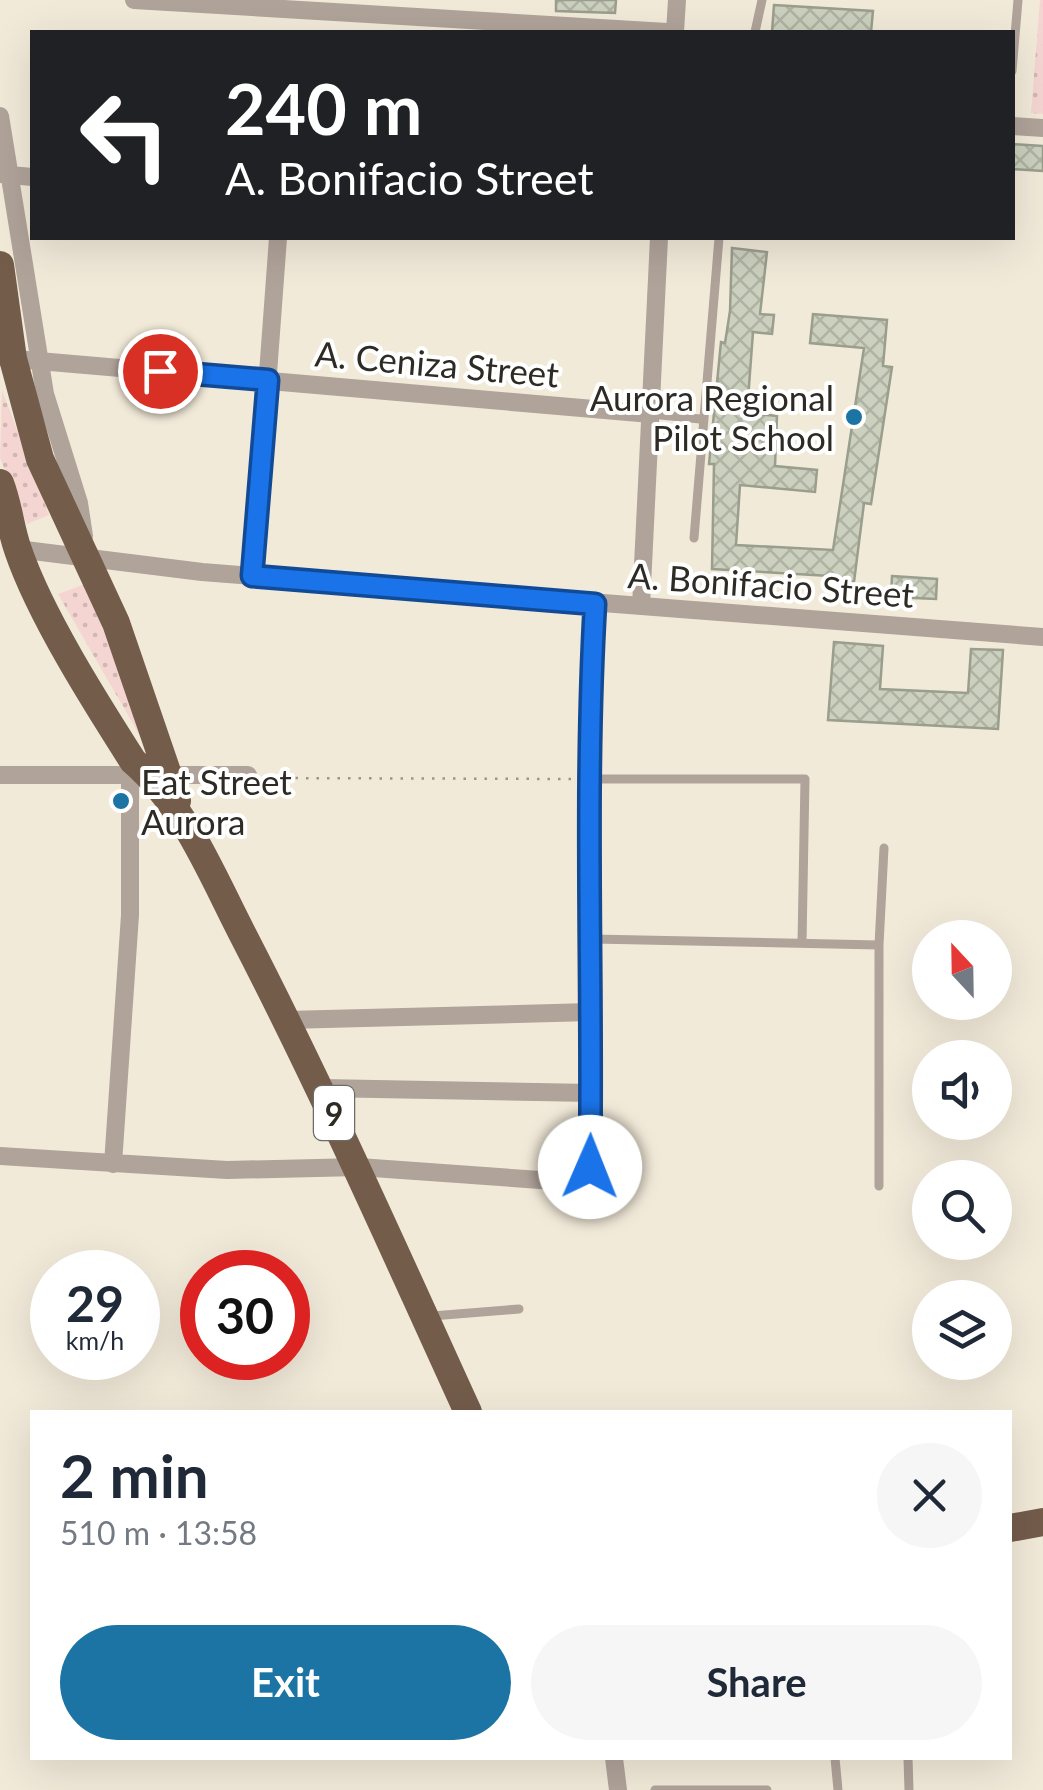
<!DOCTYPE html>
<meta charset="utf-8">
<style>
:root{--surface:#fff;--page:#f6f6f7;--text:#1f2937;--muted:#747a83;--accent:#1b74a3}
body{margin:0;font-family:Lato,sans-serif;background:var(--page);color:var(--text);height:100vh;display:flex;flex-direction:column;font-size:38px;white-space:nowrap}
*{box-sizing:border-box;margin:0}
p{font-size:32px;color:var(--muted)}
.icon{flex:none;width:55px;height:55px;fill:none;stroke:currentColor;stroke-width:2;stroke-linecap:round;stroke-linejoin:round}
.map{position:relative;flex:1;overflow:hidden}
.drawer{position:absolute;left:30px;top:1410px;width:982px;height:350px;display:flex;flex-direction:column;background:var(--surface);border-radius:0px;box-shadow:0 10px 40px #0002}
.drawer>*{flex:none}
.hud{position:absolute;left:30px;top:30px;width:985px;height:210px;border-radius:0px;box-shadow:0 10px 40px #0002;background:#202124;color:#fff;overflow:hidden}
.needle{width:65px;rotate:338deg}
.tools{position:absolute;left:912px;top:920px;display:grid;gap:20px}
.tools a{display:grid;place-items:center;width:100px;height:100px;border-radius:50%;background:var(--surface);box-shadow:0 10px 40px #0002;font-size:50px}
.speed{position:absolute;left:30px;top:1250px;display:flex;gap:20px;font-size:50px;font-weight:700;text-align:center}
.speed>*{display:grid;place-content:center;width:130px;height:130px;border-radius:50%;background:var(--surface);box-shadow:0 10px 40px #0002;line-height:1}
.speed small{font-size:25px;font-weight:400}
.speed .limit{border:15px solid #d22;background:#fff;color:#111}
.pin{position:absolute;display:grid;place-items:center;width:85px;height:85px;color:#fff;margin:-42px;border:5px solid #fff;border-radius:50%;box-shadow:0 2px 10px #0007}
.me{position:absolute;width:110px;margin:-55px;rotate:1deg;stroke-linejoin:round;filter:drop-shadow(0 0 8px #0008)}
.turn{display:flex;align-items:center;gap:35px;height:210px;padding:0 30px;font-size:45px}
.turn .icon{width:130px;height:130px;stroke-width:2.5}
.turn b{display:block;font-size:70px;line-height:85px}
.round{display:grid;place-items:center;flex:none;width:105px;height:105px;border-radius:52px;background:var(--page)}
.summary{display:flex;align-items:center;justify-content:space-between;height:170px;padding:0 30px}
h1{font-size:60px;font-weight:700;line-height:75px}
.button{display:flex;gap:20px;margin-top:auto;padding:20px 30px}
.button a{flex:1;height:115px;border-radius:60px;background:var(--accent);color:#fff;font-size:40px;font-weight:700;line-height:115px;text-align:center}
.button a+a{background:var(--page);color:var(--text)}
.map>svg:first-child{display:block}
</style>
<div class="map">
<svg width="1043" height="1790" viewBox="0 0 1043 1790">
<defs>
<pattern id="park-dots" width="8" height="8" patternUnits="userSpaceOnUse" patternTransform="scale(2.5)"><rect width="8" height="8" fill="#f4d5d2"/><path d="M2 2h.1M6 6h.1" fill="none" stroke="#d2b7b4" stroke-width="1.8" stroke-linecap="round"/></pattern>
<pattern id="building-cross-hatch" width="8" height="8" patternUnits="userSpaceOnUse" patternTransform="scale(2.5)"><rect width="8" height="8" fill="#ccd0be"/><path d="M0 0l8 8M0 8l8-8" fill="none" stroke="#b0b3a3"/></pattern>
</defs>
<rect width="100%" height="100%" fill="#f2ead9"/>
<path fill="url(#park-dots)" d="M1040 0H1043V114L1031 113Z
M2 390 49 515 27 524 0 458Z
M85 584 155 762 58 594Z"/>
<path fill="url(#building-cross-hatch)" stroke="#9a9e8d" stroke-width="2.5" d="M556 0H616L615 13 556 11Z
M774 5 873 11 871 32H772Z
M1012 144 1043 146V171L1012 169Z
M732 248 767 252 760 314 774 315 772 334 753 332 747 413 777 416 775 466 817 470 815 492 740 485 736 545 833 550 864 348 810 343 813 314 887 320 883 366 892 367 871 504 864 503 854 582 830 576 712 569 714 464H709L721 342 725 343 730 311Z
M892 576 937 579 936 599 891 597Z
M834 642 883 646 880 689 968 693 971 649 1003 650 998 729 828 720Z"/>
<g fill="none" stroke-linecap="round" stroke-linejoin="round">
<path stroke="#9c968a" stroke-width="2.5" stroke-dasharray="2.5 8" stroke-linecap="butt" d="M264 778 571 779"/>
<path stroke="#b0a39a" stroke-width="9" d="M755 32 762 0
M1012 71 1018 0
M651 414 700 419
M694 538 719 238
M589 779H805L802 943
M593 939 879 945
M879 1186V945L884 848
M432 1316 519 1309
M835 1758 838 1790
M908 1758 909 1790
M655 1790H767"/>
<path stroke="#b0a39a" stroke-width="18" d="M134 0 667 32
M675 32 677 0
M0 116 45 394 79 503 84 536
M1012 126 1043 128
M0 174 32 177
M4 358 651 414
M12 543 17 549 202 572 1043 637
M253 576 278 238
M641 606 659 238
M0 775H248
M287 1020 591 1012
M322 1088 591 1093
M0 1156 227 1170 359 1167 568 1182 587 1175 591 1167 593 867 589 779 595 604
M113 1164 130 915V777
M614 1758 618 1790"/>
<path stroke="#745c4b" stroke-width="28" d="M0 265 13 359 40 459 116 623 177 801
M0 483C9 506 10 528 18 550 40 615 96 703 133 761 185 806 212 875 243 935 324 1092 395 1252 468 1412
M1010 1528 1043 1522"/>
</g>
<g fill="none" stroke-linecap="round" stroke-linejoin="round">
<defs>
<path id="route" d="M160 371 268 380 252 576 595 604C584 792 593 980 590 1167"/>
</defs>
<use href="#route" stroke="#114b97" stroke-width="25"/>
<use href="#route" stroke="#1a73e8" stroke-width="18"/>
</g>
<g fill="#1b74a3" stroke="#fff" stroke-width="4">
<circle cx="854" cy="417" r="10"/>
<circle cx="121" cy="801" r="10"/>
</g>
<g text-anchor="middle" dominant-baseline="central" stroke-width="8" stroke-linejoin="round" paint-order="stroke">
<rect fill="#fff" stroke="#6d6b66" stroke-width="2.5" x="314" y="1086" width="40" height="54" rx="8"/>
<g font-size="32" font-weight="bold" fill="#2e2b25">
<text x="334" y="1113">9</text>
</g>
<g font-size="35" fill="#2e2b25" stroke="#fff">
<text transform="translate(437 363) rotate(5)">A. Ceniza Street</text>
<text transform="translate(771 584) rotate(4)">A. Bonifacio Street</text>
</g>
<g font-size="35" fill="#2e2b25" stroke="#fff" text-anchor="end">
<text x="834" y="397">Aurora Regional<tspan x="834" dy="40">Pilot School</tspan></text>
<text x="141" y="781" text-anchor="start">Eat Street<tspan x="141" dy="40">Aurora</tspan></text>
</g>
</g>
</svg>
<div class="tools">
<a><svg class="needle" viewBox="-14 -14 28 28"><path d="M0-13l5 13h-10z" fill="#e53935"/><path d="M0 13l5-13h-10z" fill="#747a83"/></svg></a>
<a><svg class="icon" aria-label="sound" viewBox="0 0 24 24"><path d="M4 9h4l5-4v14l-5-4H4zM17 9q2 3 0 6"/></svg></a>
<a><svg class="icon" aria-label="search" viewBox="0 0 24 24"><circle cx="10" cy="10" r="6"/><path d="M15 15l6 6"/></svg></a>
<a><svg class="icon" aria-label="layers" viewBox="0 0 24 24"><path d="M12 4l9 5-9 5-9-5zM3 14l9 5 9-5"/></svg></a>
</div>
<div class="speed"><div>29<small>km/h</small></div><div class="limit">30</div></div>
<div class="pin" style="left:160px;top:371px;background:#d93025"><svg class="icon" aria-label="arrive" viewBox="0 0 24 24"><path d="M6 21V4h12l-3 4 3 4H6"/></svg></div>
<svg class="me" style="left:590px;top:1167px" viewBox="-20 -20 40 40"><circle r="19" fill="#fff"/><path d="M0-13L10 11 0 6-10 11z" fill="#1a73e8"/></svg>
<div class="hud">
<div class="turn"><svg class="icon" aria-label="left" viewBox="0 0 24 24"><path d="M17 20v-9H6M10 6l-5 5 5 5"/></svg><div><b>240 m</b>A. Bonifacio Street</div></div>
</div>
<section class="drawer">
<div class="summary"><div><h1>2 min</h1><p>510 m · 13:58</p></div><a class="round"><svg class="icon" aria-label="close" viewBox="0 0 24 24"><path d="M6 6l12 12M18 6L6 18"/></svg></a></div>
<div class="button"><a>Exit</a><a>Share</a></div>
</section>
</div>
